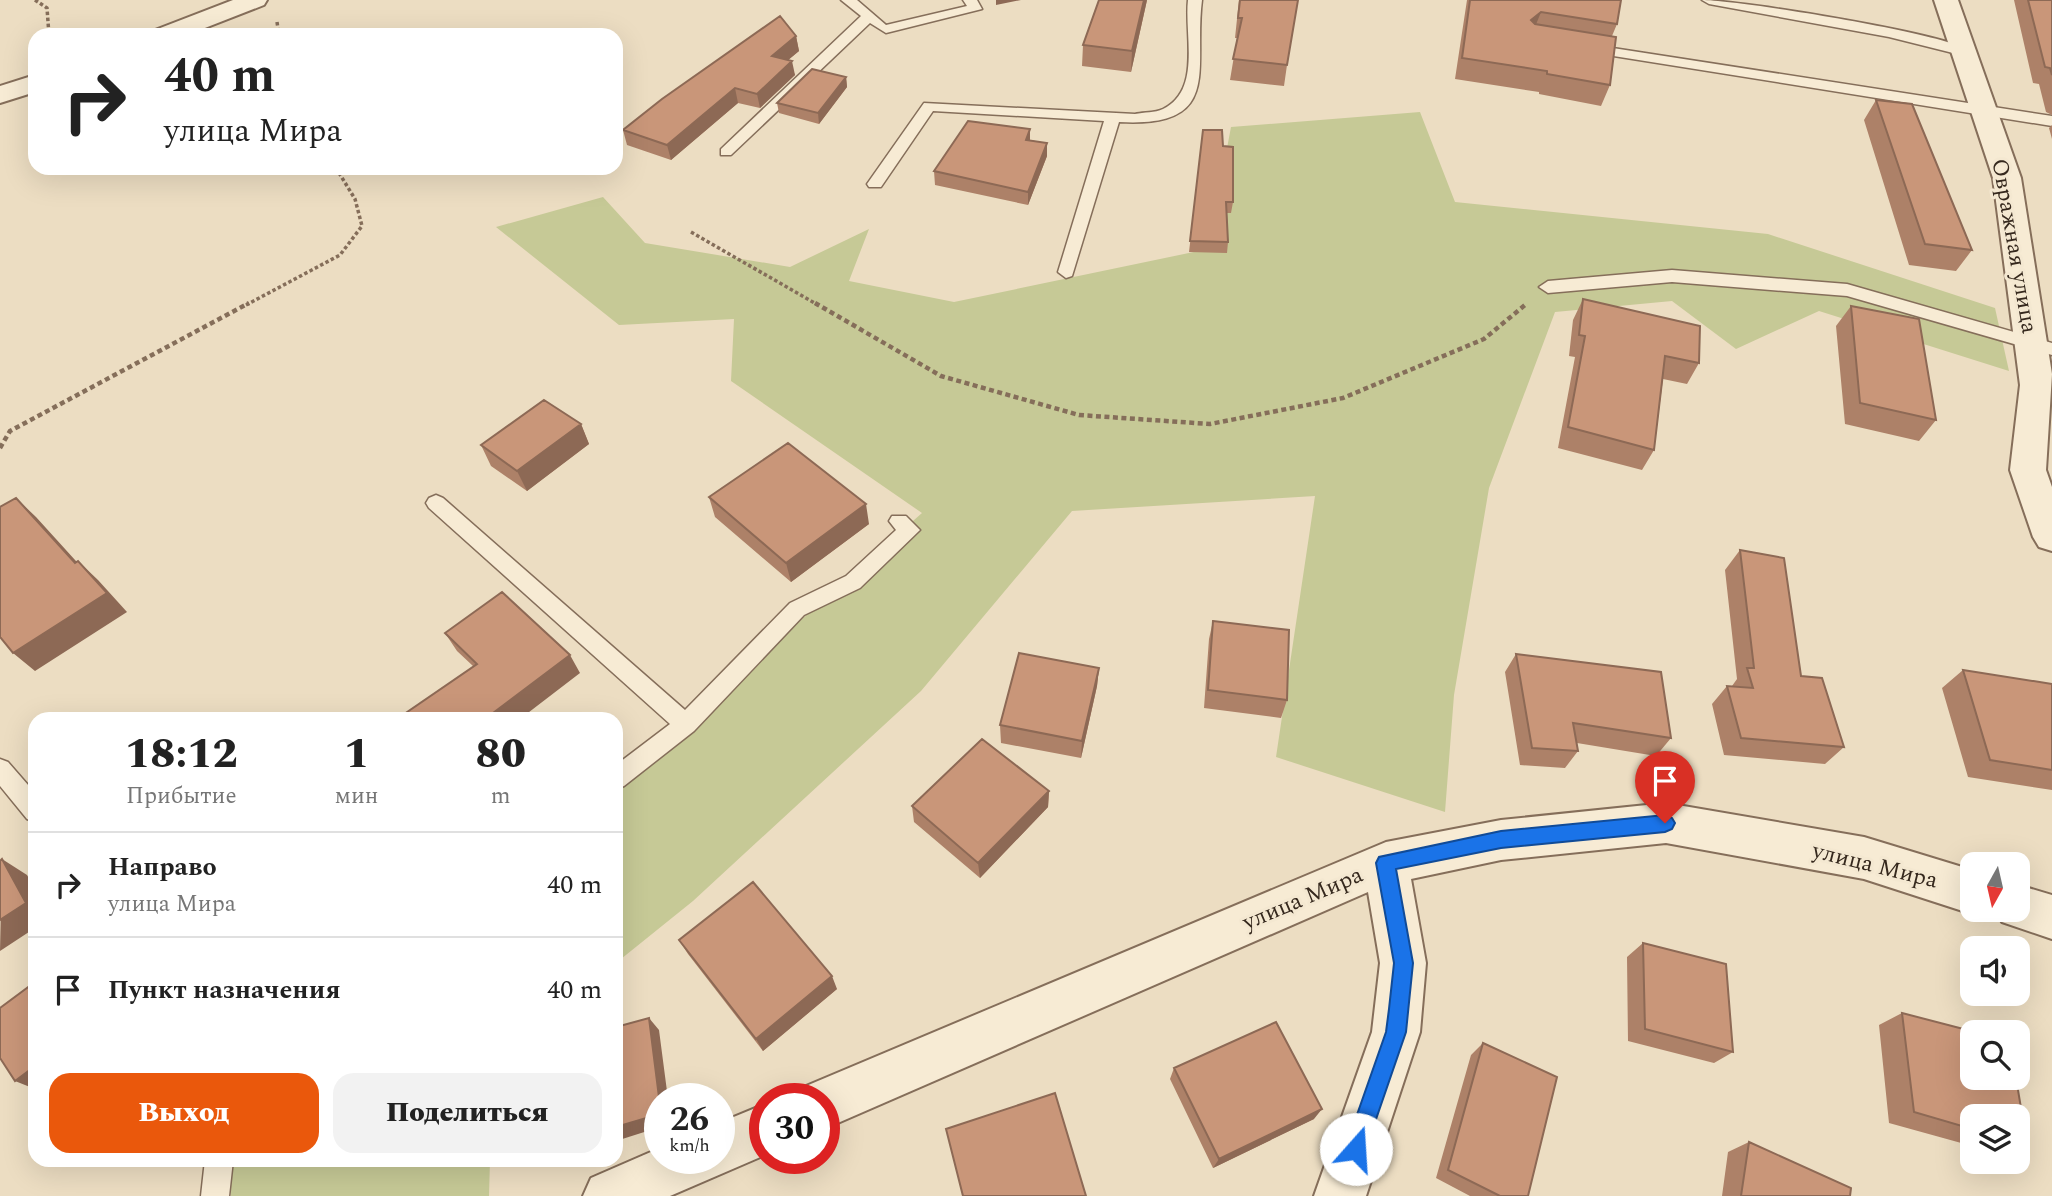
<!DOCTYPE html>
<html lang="ru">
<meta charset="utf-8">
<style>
:root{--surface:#fff;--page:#f2f2f2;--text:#222;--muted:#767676;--line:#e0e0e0;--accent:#ea580c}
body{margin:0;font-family:Spectral,serif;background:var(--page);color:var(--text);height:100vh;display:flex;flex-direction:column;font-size:26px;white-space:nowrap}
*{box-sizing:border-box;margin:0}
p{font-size:23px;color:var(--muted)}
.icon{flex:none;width:38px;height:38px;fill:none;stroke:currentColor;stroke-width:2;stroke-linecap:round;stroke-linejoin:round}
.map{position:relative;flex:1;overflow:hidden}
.drawer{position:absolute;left:28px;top:712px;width:595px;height:455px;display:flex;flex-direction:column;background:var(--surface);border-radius:21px;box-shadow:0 7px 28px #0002}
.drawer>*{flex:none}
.guide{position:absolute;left:28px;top:28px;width:595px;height:147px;border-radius:21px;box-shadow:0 7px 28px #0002;background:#fff;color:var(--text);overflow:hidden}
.needle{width:46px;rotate:188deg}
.buttons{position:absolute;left:1960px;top:852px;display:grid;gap:14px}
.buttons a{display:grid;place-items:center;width:70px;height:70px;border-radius:14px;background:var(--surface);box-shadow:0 7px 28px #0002;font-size:35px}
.speed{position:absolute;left:644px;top:1083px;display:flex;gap:14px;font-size:35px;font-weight:700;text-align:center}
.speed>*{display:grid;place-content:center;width:91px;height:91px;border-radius:50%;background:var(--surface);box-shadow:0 7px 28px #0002;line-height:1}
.speed small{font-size:18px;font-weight:400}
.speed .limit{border:10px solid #d22;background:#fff;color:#111}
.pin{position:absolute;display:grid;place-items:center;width:60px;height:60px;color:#fff;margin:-72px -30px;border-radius:50% 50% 50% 0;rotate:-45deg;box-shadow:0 0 7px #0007}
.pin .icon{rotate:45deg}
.me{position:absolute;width:77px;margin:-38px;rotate:19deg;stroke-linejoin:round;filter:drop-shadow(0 0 5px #0008)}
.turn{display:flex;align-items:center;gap:24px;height:147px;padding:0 21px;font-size:32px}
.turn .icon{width:91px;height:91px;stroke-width:2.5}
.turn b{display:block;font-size:49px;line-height:60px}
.eta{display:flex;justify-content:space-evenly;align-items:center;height:119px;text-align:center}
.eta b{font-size:42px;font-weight:800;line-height:49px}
.cta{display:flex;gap:14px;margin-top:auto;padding:14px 21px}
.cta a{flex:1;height:80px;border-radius:21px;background:var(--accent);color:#fff;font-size:28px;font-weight:800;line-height:80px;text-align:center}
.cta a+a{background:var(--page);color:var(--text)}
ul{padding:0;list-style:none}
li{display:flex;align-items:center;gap:21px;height:105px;padding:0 21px;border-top:2px solid var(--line)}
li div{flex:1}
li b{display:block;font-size:26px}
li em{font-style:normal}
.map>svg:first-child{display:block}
</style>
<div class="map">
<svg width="2052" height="1196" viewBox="0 0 2052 1196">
<rect width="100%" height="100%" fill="#ecddc2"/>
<path fill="#c6c996" d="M1420 112 1455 202 1768 234 1995 308 2009 371 1819 311 1736 349 1672 301 1555 312 1489 488 1454 695 1445 812 1276 757 1315 496 1072 511 921 691 693 901 616 963V783L922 513 731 381 734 319 619 325 496 227 603 197 645 243 790 267 869 229 849 281 954 302 1208 249 1231 127Z
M224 1160H490L489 1196H231Z"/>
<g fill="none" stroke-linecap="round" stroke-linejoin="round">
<defs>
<path id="lane" d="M841 0H857L886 25 967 6 963 0H977L982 9 886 33 870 23 731 155H721V149L861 16Z
M1188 0H1202C1193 68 1225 128 1119 122L1072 276 1066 278 1058 272 1104 121 933 111 881 187H869L867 184 924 103 1135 114C1144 112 1155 113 1163 109 1202 90 1184 34 1188 0Z
M1702 0C1738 0 1952 34 1972 52L1965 56 1889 37 1709 4Z
M1587 44 2052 116V126L1582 51 1580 48Z
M1672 270 1847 284 2052 343V355L1847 296 1672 282 1548 293 1539 287 1548 281Z
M436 495 443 498 685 710 790 603 846 576 896 530 889 521 892 516H906L920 530 860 588 804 615 694 731 624 786 616 789V765L670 724 429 508 426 503 429 498Z
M0 759 8 762 35 793V822L27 819 0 786Z
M205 1160H233L229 1196H201Z"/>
<path id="street" d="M233 0H267L264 5 187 35H151L155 30Z
M1934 0H1958L2021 178 2052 374 2046 470 2052 487V551L2039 547 2033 537 2010 470 2020 385 1993 178Z
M35 75V92L0 103V86Z
M1666 803 1864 837 1972 870V910H1981L1972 914 1864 879 1666 843 1501 860 1411 879 1426 963 1420 1032 1366 1196H1314L1372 1032 1380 963 1368 892 824 1129V1099H801L806 1086 1386 842 1501 820Z
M2018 885 2052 895V939L2002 922 1996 910H2018Z
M765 1104V1155L670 1196H583L591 1178 660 1148V1158H719V1123Z"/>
</defs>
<use href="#lane" stroke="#856e5a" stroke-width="3"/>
<use href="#street" stroke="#856e5a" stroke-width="4"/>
<path stroke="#856e5a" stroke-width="3.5" stroke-dasharray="3.5 2.5" stroke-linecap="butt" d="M35 0 47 8 49 35
M277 22 279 35
M691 232 818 305
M246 305 340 255 362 226 355 199 336 168"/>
<path stroke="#856e5a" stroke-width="4.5" stroke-dasharray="5 3.5" stroke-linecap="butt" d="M815 303 941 376 1079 415 1210 424 1343 398 1484 339 1525 305
M0 448 10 431 249 303"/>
<use href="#lane" fill="#f7ebd4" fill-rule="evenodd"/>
<use href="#street" fill="#f7ebd4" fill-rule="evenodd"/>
</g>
<path fill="#ad8168" d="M1147 0 1131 72 1082 66 1083 45Z
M1239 0 1287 65 1284 86 1230 80 1237 38H1235Z
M1467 0H1621L1617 24 1612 36 1610 85 1601 106 1539 94V92L1455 79Z
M2014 0H2052V115L2046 112 2039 84 2033 83Z
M796 36 799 51 788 60 795 75 760 108 738 103 671 160 627 145 623 130Z
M846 77 847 87 819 124 779 113 777 103Z
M1876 100 1972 250 1956 271 1909 265 1864 120Z
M2052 125V139L2049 128Z
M1030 129V140L1047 143V156L1028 205 935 185 934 171Z
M1203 130 1223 146 1233 202 1231 213H1227L1228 242 1227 253 1189 252Z
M1583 299 1699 363 1687 384 1663 379 1654 450 1642 470 1558 448 1575 357 1569 356 1573 320Z
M1851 306 1936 420 1919 441 1845 424 1836 326Z
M581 424 589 444 527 491 491 466 481 445Z
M709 497 869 524 791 582 715 517Z
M1740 550 1801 676 1844 747 1825 764 1724 755 1712 704 1727 686H1732L1737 679 1725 570Z
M1213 621 1287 700 1281 718 1204 708 1209 639Z
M445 633 580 673 473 666 457 651Z
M1516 654 1671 738 1656 756 1577 743 1578 751 1565 768 1520 765 1505 672Z
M1099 668 1097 686 1081 758 1001 743 1000 725Z
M1963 670 2052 684V790L1968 777 1942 688Z
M1049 791 1048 807 980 878 914 822 912 806Z
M679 940 837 989 763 1051 688 954Z
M1643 943 1733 1052 1714 1063 1628 1041 1627 957Z
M1902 1013 1975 1032H1972V1078H2016L2027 1144 2018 1147V1116H1972V1146L1889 1123 1879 1025Z
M1483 1043 1528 1196H1470L1436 1178 1471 1055Z
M1174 1068 1314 1119 1213 1168 1170 1079Z
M1749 1142 1850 1196H1722L1728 1152Z"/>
<path fill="#8d6955" d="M996 0H1021L996 5Z
M1144 0H1147L1131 72 1132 51Z
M1541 12 1533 32 1531 20Z
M796 36 799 51 775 71 772 56Z
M792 61 795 75 760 108 757 94Z
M846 77 847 87 819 124 818 113Z
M735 88 738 103 671 160 667 145Z
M1030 129V143L1026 140Z
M1047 143V156L1028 205V192Z
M581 424 589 444 527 491 517 471Z
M16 498 36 517 95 582 75 563Z
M866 504 869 524 791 582 786 563Z
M78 561 98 580 127 612 35 671 13 653Z
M570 655 580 673 520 719H485Z
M1099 668 1097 686 1081 758 1082 741Z
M1049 791 1048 807 980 878 978 863Z
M2 859 27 875 35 889V928L0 951Z
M832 976 837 989 763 1051 756 1039Z
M649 1018 659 1030 668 1099H660V1105Z
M35 1066V1089L15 1081Z
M1322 1109 1314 1119 1213 1168 1219 1159Z
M660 1114V1127L616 1141V1127Z"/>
<path fill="#c99679" stroke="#8d6955" stroke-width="2" d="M1099 0H1144L1132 51 1083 45Z
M1240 0H1298L1287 65 1233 59 1242 18H1238Z
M1470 0H1621L1617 24 1541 12 1531 20 1535 24 1616 37 1610 85 1547 74V71L1462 58Z
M2028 0H2052V75L2050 68 2045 67Z
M780 16 796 36 772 56 792 61 757 94 735 88 667 145 623 130 662 99Z
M812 69 846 77 818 113 777 103Z
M1876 100 1912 104 1972 250 1925 244Z
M968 121 1030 129 1026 140 1047 143 1028 192 934 171Z
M1203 130H1222L1223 146 1233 147V202H1226L1228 242 1190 241Z
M1583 299 1700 326 1699 363 1665 356 1654 450 1568 427 1585 336 1579 335Z
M1851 306 1919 319 1936 420 1860 403Z
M544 400 581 424 517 471 481 445Z
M788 443 866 504 786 563 709 497Z
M16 498 75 563 78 561 107 593 13 653 0 637V507Z
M1740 550 1784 558 1801 676 1822 678 1844 747 1741 738 1727 686 1753 688 1747 668H1754Z
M502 592 570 655 485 719H397L477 664 445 633Z
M1213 621 1289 630 1287 700 1208 690Z
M1019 653 1099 668 1082 741 1000 725Z
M1516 654 1661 672 1671 738 1573 723 1578 751 1532 748Z
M1963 670 2052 684V770L1990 760Z
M982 739 1049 791 978 863 912 806Z
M2 859 26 903 0 920V861Z
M753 882 832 976 756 1039 679 940Z
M1643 943 1726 964 1733 1052 1645 1029Z
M35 982V1066L15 1081 0 1058V1008Z
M1902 1013 1975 1032H1972V1078H2016L2027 1144 2018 1141V1116H1972V1129L1914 1112Z
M649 1018 660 1105V1114L616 1127V1027Z
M1276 1022 1322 1109 1219 1159 1174 1068Z
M1483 1043 1557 1077 1528 1196H1500L1448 1170Z
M1055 1093 1086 1196H963L946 1129Z
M1749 1142 1851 1188 1850 1196H1741Z"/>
<path fill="#1a73e8" stroke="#114b97" stroke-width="2" d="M1665 815 1672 818 1675 823 1672 829 1665 832 1501 848 1396 869 1413 963 1406 1032 1363 1157 1356 1160 1348 1157 1345 1149 1386 1032 1389 1009 1394 963 1376 863 1379 857 1501 831Z"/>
<g text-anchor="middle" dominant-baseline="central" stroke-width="6" stroke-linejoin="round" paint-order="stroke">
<g font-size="23" fill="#35281d" stroke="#f4e8d1">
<text transform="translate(2014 246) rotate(80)">Овражная улица</text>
<text transform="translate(1875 866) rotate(14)">улица Мира</text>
<text transform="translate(1303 899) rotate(-23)">улица Мира</text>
</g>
</g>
</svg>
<div class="buttons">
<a><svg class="needle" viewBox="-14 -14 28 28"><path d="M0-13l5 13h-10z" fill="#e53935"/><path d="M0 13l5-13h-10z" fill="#767676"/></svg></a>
<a><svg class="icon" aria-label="sound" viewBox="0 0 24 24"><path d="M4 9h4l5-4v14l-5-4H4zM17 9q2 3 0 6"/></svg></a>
<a><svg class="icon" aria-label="search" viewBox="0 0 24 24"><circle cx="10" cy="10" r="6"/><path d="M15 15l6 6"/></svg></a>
<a><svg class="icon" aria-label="layers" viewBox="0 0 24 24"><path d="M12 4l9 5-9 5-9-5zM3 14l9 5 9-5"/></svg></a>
</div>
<div class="speed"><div>26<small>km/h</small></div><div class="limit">30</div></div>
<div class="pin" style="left:1665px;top:823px;background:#d93025"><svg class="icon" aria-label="arrive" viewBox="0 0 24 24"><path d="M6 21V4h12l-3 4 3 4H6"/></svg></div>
<svg class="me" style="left:1356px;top:1149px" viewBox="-20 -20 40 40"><circle r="19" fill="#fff"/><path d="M0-13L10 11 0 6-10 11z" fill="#1a73e8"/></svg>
<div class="guide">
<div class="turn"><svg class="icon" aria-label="right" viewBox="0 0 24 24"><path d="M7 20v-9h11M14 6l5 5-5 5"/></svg><div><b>40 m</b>улица Мира</div></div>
</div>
<section class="drawer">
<div class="eta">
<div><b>18:12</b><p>Прибытие</p></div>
<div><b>1</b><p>мин</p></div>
<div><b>80</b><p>m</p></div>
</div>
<ul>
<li><svg class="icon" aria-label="right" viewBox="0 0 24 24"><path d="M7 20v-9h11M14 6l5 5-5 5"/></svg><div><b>Направо</b><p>улица Мира</p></div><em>40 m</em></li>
<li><svg class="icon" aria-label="arrive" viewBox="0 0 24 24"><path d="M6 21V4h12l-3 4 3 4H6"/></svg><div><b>Пункт назначения</b></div><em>40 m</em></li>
</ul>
<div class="cta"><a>Выход</a><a>Поделиться</a></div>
</section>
</div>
